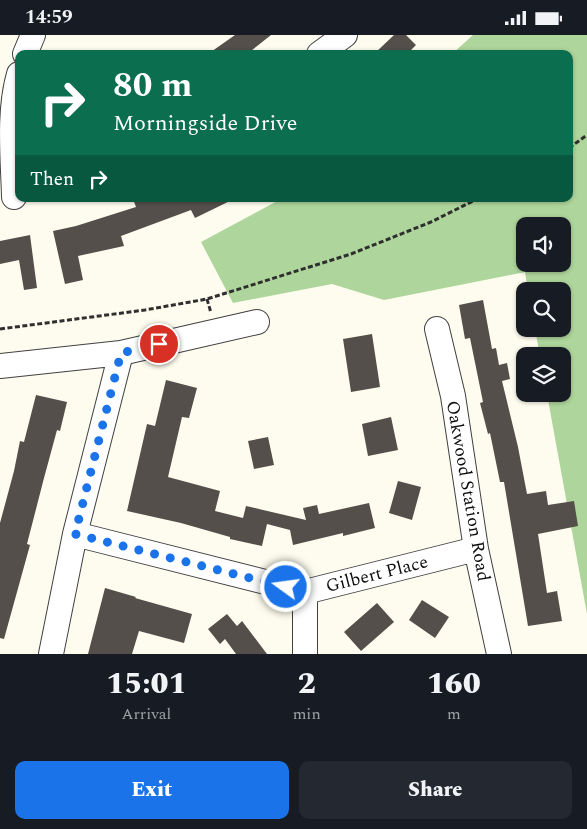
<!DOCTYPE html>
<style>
:root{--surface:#171b24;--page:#242831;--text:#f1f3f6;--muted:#9ea1a6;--accent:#1a73e8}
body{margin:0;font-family:Spectral,serif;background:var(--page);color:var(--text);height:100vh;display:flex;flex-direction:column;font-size:19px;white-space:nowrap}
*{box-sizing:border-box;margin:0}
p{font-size:16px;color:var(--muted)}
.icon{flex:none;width:28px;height:28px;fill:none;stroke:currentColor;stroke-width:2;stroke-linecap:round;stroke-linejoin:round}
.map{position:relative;height:619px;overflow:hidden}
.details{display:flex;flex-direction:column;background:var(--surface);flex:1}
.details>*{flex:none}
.banner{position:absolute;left:15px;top:15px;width:558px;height:152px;border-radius:10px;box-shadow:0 1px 4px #0004;background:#0b6e4f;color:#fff;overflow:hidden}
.buttons{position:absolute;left:516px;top:182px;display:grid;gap:10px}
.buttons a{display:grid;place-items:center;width:55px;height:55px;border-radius:10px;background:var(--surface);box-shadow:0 1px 4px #0004;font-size:25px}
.pin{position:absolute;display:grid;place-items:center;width:42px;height:42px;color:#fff;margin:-21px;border:2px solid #fff;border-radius:50%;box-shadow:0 1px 5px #0007}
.me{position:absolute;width:55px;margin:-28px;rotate:284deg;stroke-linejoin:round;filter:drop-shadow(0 0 4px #0008)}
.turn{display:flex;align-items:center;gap:18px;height:105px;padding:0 15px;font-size:22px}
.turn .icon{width:65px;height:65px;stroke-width:2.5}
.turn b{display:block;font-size:35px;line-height:42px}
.then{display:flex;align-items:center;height:48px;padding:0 15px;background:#0003;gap:10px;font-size:19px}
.eta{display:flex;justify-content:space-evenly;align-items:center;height:85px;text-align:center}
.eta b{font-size:30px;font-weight:800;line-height:35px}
.cta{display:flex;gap:10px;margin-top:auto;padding:10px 15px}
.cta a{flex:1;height:58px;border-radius:10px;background:var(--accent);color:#fff;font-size:20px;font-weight:800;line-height:58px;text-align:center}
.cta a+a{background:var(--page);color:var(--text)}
.status{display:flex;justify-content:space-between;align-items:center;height:35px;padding:0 25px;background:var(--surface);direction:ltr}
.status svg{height:14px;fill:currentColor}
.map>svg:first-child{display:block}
</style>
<div class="status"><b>14:59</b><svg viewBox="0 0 49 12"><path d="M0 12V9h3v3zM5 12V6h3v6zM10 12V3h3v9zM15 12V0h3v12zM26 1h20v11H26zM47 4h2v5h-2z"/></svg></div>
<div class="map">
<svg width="587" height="619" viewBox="0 0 587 619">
<rect width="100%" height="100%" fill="#fefcee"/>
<path fill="#aed59b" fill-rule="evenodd" d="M473 0H587V579L547 359H562V321H540L535 294H562V256H528L525 237 384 265 332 249 233 268 201 207 281 164H569V19H452ZM525 191H562V229H525Z"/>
<path fill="#544f4a" d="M235 0H271L247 19H208Z
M394 0H406L416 10 407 19H374Z
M133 164H234L195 183 191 175 121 201 124 211 78 221 83 245 65 249 53 196 76 191 136 172Z
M30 200 37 253 24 255 19 225 0 229V206Z
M483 265 492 314 496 313 499 330 507 328 510 344 502 346 518 412 527 459 546 456 548 470 574 466 578 491 538 499 547 558 557 556 562 586 528 591 504 447H500L490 398 488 399 480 368 483 367 470 303 465 304 459 270Z
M372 299 380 352 351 357 343 304Z
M166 345 197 353 189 383 182 382 168 442 220 456 215 476 243 483 246 471 306 485 303 473 317 470 319 479 369 468 375 493 343 501V498L293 510 290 495 267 489 262 511 230 504V502L181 488 127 476 147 389 155 391Z
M36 360 67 367 60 396 57 395 44 443 27 509 30 510 4 604 0 603V488L14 436 20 406 24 407Z
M391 382 398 415 368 421 362 389Z
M268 402 274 430 254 434 248 406Z
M398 446 421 452 412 485 389 478Z
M105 553 136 562 135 563 192 579 184 608 139 596 132 619H88Z
M422 565 449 582 435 603 409 585Z
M377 568 394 587 361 616 344 597Z
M227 579 237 591 242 586 267 619H236L225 604 220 609 208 594Z"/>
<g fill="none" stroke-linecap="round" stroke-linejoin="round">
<defs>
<path id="minor" d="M25 19 33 0
M319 19 345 0
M14 162C13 123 8 77 19 39
M437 294 453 361 476 514 499 619
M0 331 121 318 257 287
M75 499 305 557 476 514
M51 619 75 499 121 318
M305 619V557"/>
</defs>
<use href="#minor" stroke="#404040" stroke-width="26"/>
<path stroke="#2f2f2f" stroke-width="3" stroke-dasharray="5 2.5" stroke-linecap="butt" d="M569 113 587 100
M207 264 211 278
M0 294 145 275 207 264 351 219 431 187 477 164"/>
<use href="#minor" stroke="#fff" stroke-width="24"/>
</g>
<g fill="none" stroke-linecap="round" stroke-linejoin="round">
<path stroke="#1a73e8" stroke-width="9" stroke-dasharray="0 16.2" d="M159 309 121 318 75 499 286 552"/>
</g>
<g text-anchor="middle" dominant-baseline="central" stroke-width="5" stroke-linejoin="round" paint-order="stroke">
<g font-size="18" fill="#0d0d0d" stroke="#fff">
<text transform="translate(468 456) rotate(80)">Oakwood Station Road</text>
<text transform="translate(377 539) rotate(-14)">Gilbert Place</text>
</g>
</g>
</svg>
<div class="buttons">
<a><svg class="icon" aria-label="sound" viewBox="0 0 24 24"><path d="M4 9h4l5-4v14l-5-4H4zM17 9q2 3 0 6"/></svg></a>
<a><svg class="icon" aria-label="search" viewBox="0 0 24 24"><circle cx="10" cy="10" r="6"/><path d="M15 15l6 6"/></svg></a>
<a><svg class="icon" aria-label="layers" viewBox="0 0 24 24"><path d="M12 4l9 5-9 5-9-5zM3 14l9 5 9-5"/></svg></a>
</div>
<div class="pin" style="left:159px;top:309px;background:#d93025"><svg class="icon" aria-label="arrive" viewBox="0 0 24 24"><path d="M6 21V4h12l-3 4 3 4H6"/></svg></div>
<svg class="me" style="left:286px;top:552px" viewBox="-20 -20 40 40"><circle r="17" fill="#1a73e8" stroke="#fff" stroke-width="3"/><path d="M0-11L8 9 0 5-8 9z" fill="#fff"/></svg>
<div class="banner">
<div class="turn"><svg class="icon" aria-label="right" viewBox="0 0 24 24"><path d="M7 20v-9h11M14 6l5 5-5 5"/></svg><div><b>80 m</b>Morningside Drive</div></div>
<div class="then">Then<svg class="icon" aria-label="right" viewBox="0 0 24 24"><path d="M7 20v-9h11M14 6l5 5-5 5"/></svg></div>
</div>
</div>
<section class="details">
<div class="eta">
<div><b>15:01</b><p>Arrival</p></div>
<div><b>2</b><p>min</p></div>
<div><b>160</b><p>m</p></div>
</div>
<div class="cta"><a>Exit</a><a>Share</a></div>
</section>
